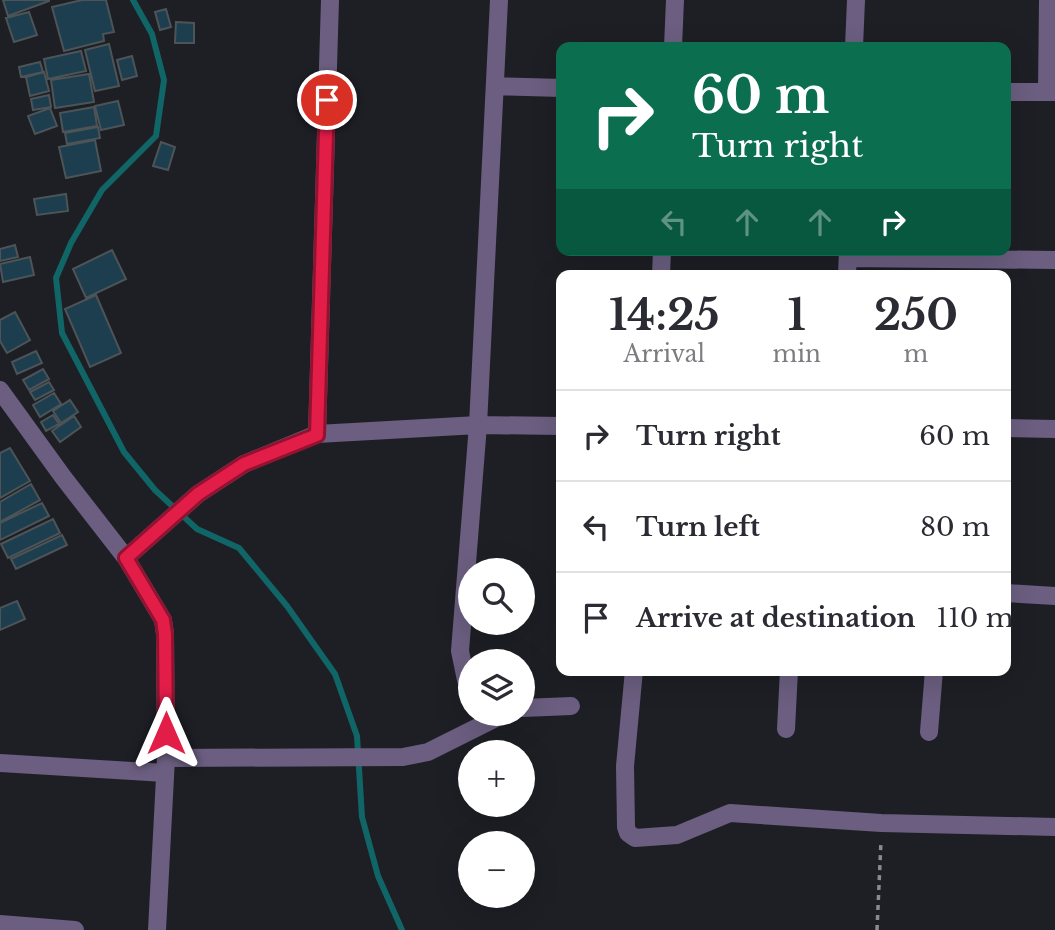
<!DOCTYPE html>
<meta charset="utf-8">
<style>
:root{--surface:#fff;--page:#f7f7f7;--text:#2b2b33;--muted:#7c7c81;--line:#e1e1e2}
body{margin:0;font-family:"Libre Baskerville",serif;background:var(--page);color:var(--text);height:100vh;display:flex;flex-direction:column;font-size:26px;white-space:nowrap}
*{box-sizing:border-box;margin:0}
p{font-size:23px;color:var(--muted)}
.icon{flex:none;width:38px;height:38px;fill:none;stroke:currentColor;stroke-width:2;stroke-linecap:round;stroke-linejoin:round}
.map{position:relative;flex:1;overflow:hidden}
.drawer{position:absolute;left:556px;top:270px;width:455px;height:406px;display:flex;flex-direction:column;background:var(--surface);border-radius:14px;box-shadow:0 7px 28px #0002}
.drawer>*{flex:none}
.guide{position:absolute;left:556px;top:42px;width:455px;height:214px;border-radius:14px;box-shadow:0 7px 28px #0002;background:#0b6e4f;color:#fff;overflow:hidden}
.buttons{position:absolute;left:458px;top:558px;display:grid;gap:14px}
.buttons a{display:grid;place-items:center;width:77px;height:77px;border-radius:50%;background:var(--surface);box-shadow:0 7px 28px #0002;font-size:35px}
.pin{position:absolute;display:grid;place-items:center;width:60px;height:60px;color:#fff;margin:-30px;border:4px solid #fff;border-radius:50%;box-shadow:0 2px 7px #0007}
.me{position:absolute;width:77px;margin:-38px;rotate:0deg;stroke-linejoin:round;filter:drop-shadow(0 0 5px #0008)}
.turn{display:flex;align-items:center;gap:24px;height:147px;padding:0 21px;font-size:32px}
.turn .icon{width:91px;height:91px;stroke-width:2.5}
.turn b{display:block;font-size:49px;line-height:60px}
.lanes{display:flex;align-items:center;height:66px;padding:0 21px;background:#0003;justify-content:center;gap:35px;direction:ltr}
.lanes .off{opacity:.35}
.eta{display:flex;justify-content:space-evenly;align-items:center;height:119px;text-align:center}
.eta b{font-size:42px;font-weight:700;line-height:49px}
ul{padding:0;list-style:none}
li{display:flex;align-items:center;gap:21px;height:91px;padding:0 21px;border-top:2px solid var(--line)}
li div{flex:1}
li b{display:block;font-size:26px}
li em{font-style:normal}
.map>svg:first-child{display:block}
</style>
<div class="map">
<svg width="1055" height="930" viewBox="0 0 1055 930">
<rect width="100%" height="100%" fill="#1d1f25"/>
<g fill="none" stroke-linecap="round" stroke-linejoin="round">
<path stroke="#106567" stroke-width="6" d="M133 0 152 34 164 80 156 136 102 190 71 243 56 278 62 333 124 452 155 490 197 529 239 548 287 606 335 674 357 736 362 817 378 876 402 930"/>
</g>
<path fill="#1c3e4f" stroke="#4d5457" stroke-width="2" d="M3 0H49V1L8 16Z
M82 0H106L114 32 103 34 104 41 64 51 52 7Z
M166 9 171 27 160 30 155 12Z
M29 12 37 35 14 42 6 18Z
M176 22 194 23V43H175Z
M109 44 119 86 95 91 85 50Z
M81 51 86 71 48 79 44 59Z
M132 56 137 76 122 80 117 60Z
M40 62 43 72 21 77 19 67Z
M44 72 49 91 30 96 26 77Z
M89 74 94 102 55 108 51 80Z
M49 95 51 107 33 110 31 99Z
M118 101 124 125 101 130 95 106Z
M94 107 97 126 63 132 60 113Z
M50 108 57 126 35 134 28 116Z
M98 127 100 138 67 144 65 133Z
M95 140 101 171 66 178 59 147Z
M161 142 175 147 168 170 153 166Z
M66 194 68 211 37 215 34 199Z
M15 245 18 257 0 261V249Z
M112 250 126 279 86 298 73 269Z
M30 257 34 275 3 282 0 264Z
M96 295 121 353 90 367 65 309Z
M15 312 30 340 7 353 0 341V320Z
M36 351 42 363 17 374 12 362Z
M43 369 49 379 29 390 23 380Z
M49 382 54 390 35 400 30 392Z
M54 393 61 404 40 417 33 405Z
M70 400 78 412 61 423 53 411Z
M53 415 59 424 46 431 41 422Z
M74 416 81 427 60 442 52 431Z
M10 448 30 481 0 498V453Z
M31 484 40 500 0 522V502Z
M42 503 49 516 0 540V523Z
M53 519 60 533 8 558 1 544Z
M62 535 67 545 16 569 11 559Z
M17 601 25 619 0 630V608Z"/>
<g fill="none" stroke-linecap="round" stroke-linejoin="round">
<path stroke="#898b8f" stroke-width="3.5" stroke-dasharray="5 5" stroke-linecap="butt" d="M877 930 881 841"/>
<path stroke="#6b5e80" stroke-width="18" d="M673 47 675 0
M854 47 856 0
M495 86 562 88
M1006 92H1055
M1047 92 1048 0
M848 258 1055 260
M661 275 662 250
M847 275 848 250
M0 390 63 477 126 558 163 620 165 634 166 758 157 930
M1006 428 1055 429
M317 434 330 0
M126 558 198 494 244 464 317 434 478 425 562 426
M1006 593 1055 596
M634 670 625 766 626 827 628 833 635 838 677 835 730 813 881 823 1055 827
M471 687 466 680 460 651 478 425 499 0
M523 708 571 706
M786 729 789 670
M929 732 934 670
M166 758 403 757 428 752 504 714
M0 763 165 773
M0 924 75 930"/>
</g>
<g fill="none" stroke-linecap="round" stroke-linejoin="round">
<defs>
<path id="route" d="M166 733 165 634 163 620 126 558 198 494 244 464 317 435 327 100"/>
</defs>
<use href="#route" stroke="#92132f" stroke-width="18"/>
<use href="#route" stroke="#e11d48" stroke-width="12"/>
</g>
</svg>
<div class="buttons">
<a><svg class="icon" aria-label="search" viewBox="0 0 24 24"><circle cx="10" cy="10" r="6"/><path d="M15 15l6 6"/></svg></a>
<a><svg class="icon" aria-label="layers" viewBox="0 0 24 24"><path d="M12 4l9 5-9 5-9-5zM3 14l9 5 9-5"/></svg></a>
<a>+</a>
<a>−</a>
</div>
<div class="pin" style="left:327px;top:100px;background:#d93025"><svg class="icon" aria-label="arrive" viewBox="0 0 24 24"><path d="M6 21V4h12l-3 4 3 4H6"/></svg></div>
<svg class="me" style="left:166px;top:733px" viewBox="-20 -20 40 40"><path d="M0-17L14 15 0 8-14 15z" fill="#e11d48" stroke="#fff" stroke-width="4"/></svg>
<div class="guide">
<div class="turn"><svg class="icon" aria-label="right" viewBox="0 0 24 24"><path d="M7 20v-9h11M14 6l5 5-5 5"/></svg><div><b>60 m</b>Turn right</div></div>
<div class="lanes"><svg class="icon off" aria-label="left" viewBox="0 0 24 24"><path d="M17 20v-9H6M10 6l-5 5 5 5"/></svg><svg class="icon off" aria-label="ahead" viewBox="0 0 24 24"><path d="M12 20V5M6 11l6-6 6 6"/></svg><svg class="icon off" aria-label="ahead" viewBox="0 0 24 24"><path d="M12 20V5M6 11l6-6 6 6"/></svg><svg class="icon" aria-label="right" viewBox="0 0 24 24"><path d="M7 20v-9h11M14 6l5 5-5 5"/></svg></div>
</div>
<section class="drawer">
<div class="eta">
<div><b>14:25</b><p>Arrival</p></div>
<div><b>1</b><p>min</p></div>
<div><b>250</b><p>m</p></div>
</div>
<ul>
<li><svg class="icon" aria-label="right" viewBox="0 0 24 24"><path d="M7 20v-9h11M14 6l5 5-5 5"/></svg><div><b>Turn right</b></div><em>60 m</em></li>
<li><svg class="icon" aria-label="left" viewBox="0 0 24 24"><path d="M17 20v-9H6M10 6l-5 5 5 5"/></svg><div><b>Turn left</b></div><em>80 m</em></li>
<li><svg class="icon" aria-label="arrive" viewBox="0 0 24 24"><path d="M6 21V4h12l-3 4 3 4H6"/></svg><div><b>Arrive at destination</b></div><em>110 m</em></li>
</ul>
</section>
</div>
